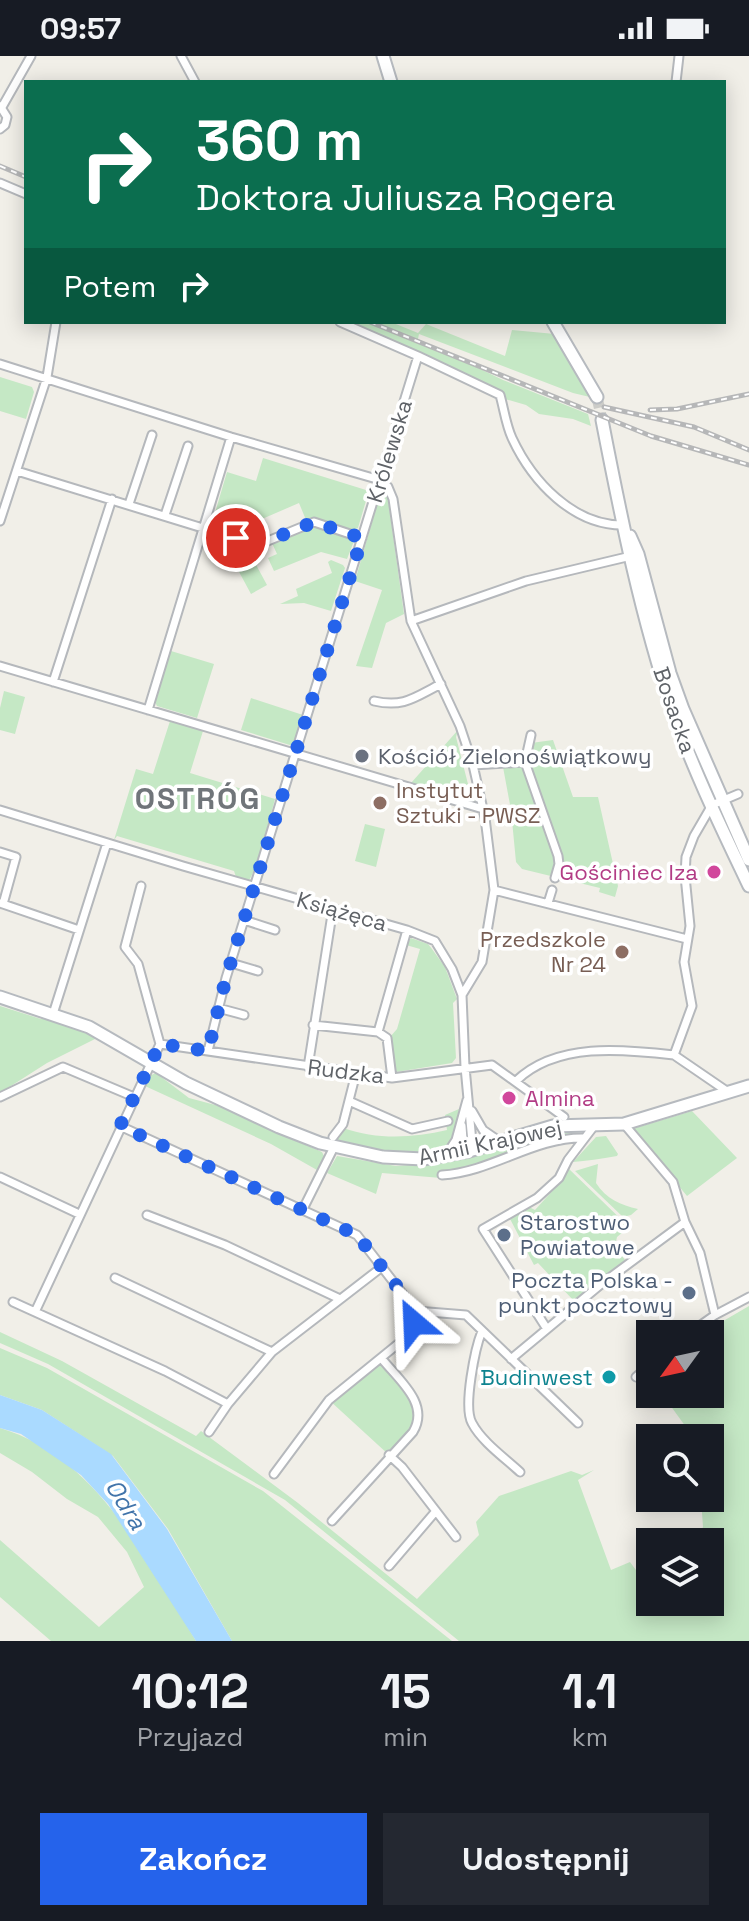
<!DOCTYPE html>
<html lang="pl">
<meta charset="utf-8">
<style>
:root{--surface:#171b24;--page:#242831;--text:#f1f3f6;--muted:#9ea1a6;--accent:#2563eb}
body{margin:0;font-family:"Space Grotesk",sans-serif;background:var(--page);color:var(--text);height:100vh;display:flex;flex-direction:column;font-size:30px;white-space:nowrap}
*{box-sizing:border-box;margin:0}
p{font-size:26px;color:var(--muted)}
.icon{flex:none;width:44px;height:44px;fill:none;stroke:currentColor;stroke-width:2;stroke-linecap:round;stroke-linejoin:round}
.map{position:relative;height:1585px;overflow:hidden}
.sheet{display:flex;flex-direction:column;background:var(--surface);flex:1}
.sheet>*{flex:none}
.hud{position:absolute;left:24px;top:24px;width:702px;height:244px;border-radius:0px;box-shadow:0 4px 20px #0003;background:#0b6e4f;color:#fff;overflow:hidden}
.needle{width:52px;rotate:237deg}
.fabs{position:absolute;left:636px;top:1264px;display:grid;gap:16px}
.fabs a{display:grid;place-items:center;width:88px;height:88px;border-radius:0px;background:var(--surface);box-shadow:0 4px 20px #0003;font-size:40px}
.pin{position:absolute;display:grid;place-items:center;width:68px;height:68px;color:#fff;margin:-34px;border:4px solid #fff;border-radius:50%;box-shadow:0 2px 8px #0007}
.me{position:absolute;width:88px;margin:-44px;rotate:334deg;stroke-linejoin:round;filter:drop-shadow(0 0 6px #0008)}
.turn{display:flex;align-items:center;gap:28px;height:168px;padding:0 40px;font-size:36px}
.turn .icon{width:104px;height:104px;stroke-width:2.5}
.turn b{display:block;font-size:56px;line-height:68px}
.then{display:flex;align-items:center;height:76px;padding:0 40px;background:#0003;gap:16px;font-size:30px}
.eta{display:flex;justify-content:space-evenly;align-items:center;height:136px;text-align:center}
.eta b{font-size:48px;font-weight:700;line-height:56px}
.button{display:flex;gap:16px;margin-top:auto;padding:16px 40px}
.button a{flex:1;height:92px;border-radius:0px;background:var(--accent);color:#fff;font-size:32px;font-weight:700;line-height:92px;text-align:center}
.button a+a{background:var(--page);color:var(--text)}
.status{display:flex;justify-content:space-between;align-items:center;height:56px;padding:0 40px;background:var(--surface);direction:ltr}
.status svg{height:22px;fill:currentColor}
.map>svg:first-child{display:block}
</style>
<div class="status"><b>09:57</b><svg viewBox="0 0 49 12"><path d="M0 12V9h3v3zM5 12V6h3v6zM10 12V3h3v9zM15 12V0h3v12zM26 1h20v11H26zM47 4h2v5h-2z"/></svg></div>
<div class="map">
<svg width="749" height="1585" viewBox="0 0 749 1585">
<rect width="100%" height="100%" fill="#f1efe8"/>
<path fill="#c5e8c5" d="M347 266H391L418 277 426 268 505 300 512 274 555 278 594 342 573 337 419 278 418 283 503 324 588 358 591 370 573 363 539 358 526 349 505 343 502 335 416 294Z
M0 321 32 331 34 336 26 363 0 355Z
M263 402 366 434 368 438 358 472 352 474 312 462 306 464 299 447 262 463 267 475 265 483 259 484 214 471 212 467 227 416 256 425Z
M384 439 388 443 404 558 386 567 372 612 356 610 382 534 355 525 378 445Z
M312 470 352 483 354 485 347 503 321 496 274 515 268 502 277 498 272 487Z
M247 492 267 529 251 538 231 501Z
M331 504 343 509 345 512 331 555 304 547 280 548 298 540 296 533 332 517 328 506Z
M171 595 214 608 197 662 157 650 155 646Z
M4 635 25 641 15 678 0 674V652Z
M251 642 303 659 293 690 241 674Z
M170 665 203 675 190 717 275 743C271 758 255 818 249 824L236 821 234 815 117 780 114 784 136 713 153 718Z
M458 674 456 681 468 728 473 729 476 743 473 746 411 727Z
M553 684 573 741H598L618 830 615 841 599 836 600 832 522 813 516 806 511 754 503 711 520 709 529 714 531 687Z
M365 768 385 773 376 811 355 805Z
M411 882 428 888 432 893 445 911 457 943 453 947 456 1002 452 1007 396 1016 390 981 397 973 420 893 406 889Z
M0 950 41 963 44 961 94 980 95 983 47 1007 0 1037Z
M156 1017 189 1042 219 1050 322 1096 324 1100 317 1114 271 1088 145 1030 149 1020Z
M459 1053C456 1064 456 1082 448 1090 428 1111 361 1091 336 1085L343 1072C377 1084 413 1082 447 1074L445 1059Z
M692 1055 737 1102 687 1140 632 1073Z
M564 1076 581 1077 441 1122 382 1117 376 1138 327 1117 337 1100 396 1110 447 1106 495 1094 520 1092 538 1079Z
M606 1080 618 1098 617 1100C601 1103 586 1105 573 1106L596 1081Z
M598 1108 596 1127C606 1143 621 1149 638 1153L631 1159 623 1161 575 1115Z
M569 1113 629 1171 617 1181 615 1190 625 1204 574 1245 538 1207 534 1209 509 1161 529 1151 535 1154 564 1122Z
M749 1250V1585H459L285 1444 48 1308 0 1287V1276L62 1305 196 1380 201 1375 298 1447 417 1543 479 1479 476 1466 499 1440 571 1415 582 1419 594 1414 578 1424 611 1514 630 1506 644 1525 650 1523V1546H710V1486H695L703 1471 701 1442H710V1382H688L691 1378 662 1338H710V1278H701Z
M0 1292 47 1312 263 1435 452 1585H232L168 1473 113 1400 42 1354 0 1339Z
M382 1303 417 1345 420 1366 389 1399 329 1344Z
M0 1372C96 1400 148 1505 196 1585H51L0 1541V1484L99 1571 144 1531 127 1496 98 1461 67 1443 32 1416 0 1397Z"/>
<path fill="#aadaff" d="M0 1339 42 1354 111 1398 167 1473 232 1585H196L108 1448 81 1419 21 1378 0 1372Z"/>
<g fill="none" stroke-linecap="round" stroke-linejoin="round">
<path stroke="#ccccc8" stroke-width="11" stroke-dasharray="11 5.5" stroke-linecap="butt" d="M597 341 602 364"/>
<defs>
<path id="street" d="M181 0 195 26
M676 26 679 0
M0 50 7 61 5 69 0 73
M2 51 31 0
M0 127 26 138
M340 266 418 300 500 339C504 353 506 369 512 382 532 425 573 470 624 469
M0 308 231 381 380 424 388 431 393 443 411 565 460 670 473 709 485 762 494 834 482 906 462 939
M17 415 258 489 314 466 362 482
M129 448 152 379
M165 459 188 390
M0 465 47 321 56 266
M411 565 526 525 631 500
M0 610 483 753
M53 626 112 443
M374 645C404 652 415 641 441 628
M148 654 231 381
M525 706 531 679
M473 709 525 706 558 800 559 808 555 822
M0 754 183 810 407 874 435 885 452 913 462 939 465 1011 472 1086 469 1095
M0 796 16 801 3 848
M141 830 125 891 138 908 160 988
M494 834 687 883
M0 847 79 874
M548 847 552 834
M244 864 275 874
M231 907 258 915
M218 952 244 959
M53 958 107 787
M313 969 378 976 387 982 392 1022
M378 976 407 874
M208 995 226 922 418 300
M308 1011 333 852
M516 1025C556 986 623 993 674 999
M728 1036 674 999 692 950 684 906 690 870 685 820 686 801 694 780 712 749 738 738
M0 1041 63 1011 134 1041
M349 1045 412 1073 448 1065
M472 1055 483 1074 499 1085
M624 1068 673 1126 685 1166 700 1197 715 1259
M120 1070 357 1179 416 1255
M462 1070 463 1084 469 1095
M333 1081 343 1068 356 1017
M446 1099 456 1084 467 1044
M442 1119C492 1116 534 1081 584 1082
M0 1121 79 1158
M303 1153 334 1091
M147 1159 225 1189 340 1243
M115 1222 272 1296
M13 1246 165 1315 228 1348
M416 1255 466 1259 578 1367
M35 1256 160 988 392 1022 492 1009 564 1061
M547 1273 483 1173 537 1142 559 1122 568 1104 594 1070
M482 1275C475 1292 463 1351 472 1367 482 1386 505 1402 520 1416
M688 1278 715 1259 749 1241
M511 1303 600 1229 685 1166
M636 1321 650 1309
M209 1376 228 1348 272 1296 382 1211
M389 1399 402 1411 456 1481
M274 1418 329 1344 409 1279 414 1267 416 1255
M332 1465 413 1376C430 1348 399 1324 382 1303
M389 1510 436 1455"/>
<path id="secondary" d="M383 0 391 26
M553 266 597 341
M602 364C621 462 641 561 673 656 694 716 722 773 749 830
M630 480 638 498 670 617 683 653 749 804
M0 941 89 971 186 1027 279 1071 320 1087 383 1101 423 1103 469 1095 553 1070 624 1068 749 1030"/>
</defs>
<use href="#street" stroke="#b5b8bc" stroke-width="11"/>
<use href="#secondary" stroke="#b6babf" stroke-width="15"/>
<use href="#street" stroke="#fff" stroke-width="7"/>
<use href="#secondary" stroke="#fff" stroke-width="11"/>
<defs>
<path id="rail" d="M0 110 26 121
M370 266 651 380 749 409
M604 351 694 371 749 394
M650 354 677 353 749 338"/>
</defs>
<use href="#rail" stroke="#b6b7b8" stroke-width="5"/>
<use href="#rail" stroke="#fff" stroke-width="2" stroke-dasharray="6" stroke-linecap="butt"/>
</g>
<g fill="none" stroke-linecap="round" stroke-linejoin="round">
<path stroke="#2563eb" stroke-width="14" stroke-dasharray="0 25.2" d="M236 482 258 489 314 466 362 482 226 922 208 995 160 988 120 1070 357 1179 416 1255 414 1267"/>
</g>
<circle fill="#6b7280" stroke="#fff" stroke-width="3" cx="362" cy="700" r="8"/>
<g fill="#8d6e63" stroke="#fff" stroke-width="3">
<circle cx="380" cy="747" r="8"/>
<circle cx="622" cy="896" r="8"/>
</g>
<g fill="#d1479c" stroke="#fff" stroke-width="3">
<circle cx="714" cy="816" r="8"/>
<circle cx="509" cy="1042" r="8"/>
</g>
<g fill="#5c6f8a" stroke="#fff" stroke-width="3">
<circle cx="504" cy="1179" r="8"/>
<circle cx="689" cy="1237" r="8"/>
</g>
<circle fill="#0f9aa8" stroke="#fff" stroke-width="3" cx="609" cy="1321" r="8"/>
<g text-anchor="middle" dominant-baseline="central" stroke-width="7" stroke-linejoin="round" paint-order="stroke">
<g font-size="22" fill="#5f6368" stroke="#fff">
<text transform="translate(389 395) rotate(-73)">Królewska</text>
<text transform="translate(675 654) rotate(71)">Bosacka</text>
<text transform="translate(342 855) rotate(16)">Książęca</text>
<text transform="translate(346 1015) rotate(7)">Rudzka</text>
<text transform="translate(490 1086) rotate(-12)">Armii Krajowej</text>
</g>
<g font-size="22" fill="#5b616d" stroke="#fff" text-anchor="start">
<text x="378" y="700">Kościół Zielonoświątkowy</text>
</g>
<g font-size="22" fill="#785e54" stroke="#fff" text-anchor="start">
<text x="396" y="734">Instytut<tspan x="396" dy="25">Sztuki - PWSZ</tspan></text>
<text x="606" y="883" text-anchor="end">Przedszkole<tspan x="606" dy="25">Nr 24</tspan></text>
</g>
<g font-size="22" fill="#b23c85" stroke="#fff" text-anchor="end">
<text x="698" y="816">Gościniec Iza</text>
<text x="525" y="1042" text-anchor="start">Almina</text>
</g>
<g font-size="22" fill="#4e5e75" stroke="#fff" text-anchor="start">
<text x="520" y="1166">Starostwo<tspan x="520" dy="25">Powiatowe</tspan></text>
<text x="673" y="1224" text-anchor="end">Poczta Polska -<tspan x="673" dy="25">punkt pocztowy</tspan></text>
</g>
<g font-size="22" fill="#0d838f" stroke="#fff" text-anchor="end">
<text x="593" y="1321">Budinwest</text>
</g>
<g font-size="24" font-style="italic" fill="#4174aa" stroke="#fff">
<text transform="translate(126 1448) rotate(58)">Odra</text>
</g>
<g font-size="30" font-weight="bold" letter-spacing="2" fill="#70757a" stroke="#fff">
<text x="198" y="742">OSTRÓG</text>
</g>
</g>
</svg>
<div class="fabs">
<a><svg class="needle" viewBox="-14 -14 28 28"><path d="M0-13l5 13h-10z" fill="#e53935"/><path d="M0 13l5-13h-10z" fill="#9ea1a6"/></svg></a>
<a><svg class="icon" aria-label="search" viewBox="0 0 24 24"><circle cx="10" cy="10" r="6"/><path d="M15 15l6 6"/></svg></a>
<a><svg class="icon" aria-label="layers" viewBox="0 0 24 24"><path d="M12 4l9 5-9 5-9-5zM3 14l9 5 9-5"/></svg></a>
</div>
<div class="pin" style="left:236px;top:482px;background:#d93025"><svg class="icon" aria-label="arrive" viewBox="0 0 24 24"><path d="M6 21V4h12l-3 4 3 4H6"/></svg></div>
<svg class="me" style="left:414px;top:1267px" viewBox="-20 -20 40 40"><path d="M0-17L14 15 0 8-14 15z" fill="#2563eb" stroke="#fff" stroke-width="4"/></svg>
<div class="hud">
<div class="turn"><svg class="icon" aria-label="right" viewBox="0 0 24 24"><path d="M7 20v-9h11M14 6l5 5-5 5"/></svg><div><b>360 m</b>Doktora Juliusza Rogera</div></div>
<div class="then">Potem<svg class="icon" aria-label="right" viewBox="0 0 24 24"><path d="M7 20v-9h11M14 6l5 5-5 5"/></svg></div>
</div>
</div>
<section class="sheet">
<div class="eta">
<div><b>10:12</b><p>Przyjazd</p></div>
<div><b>15</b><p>min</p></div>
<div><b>1.1</b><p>km</p></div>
</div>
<div class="button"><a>Zakończ</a><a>Udostępnij</a></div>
</section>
